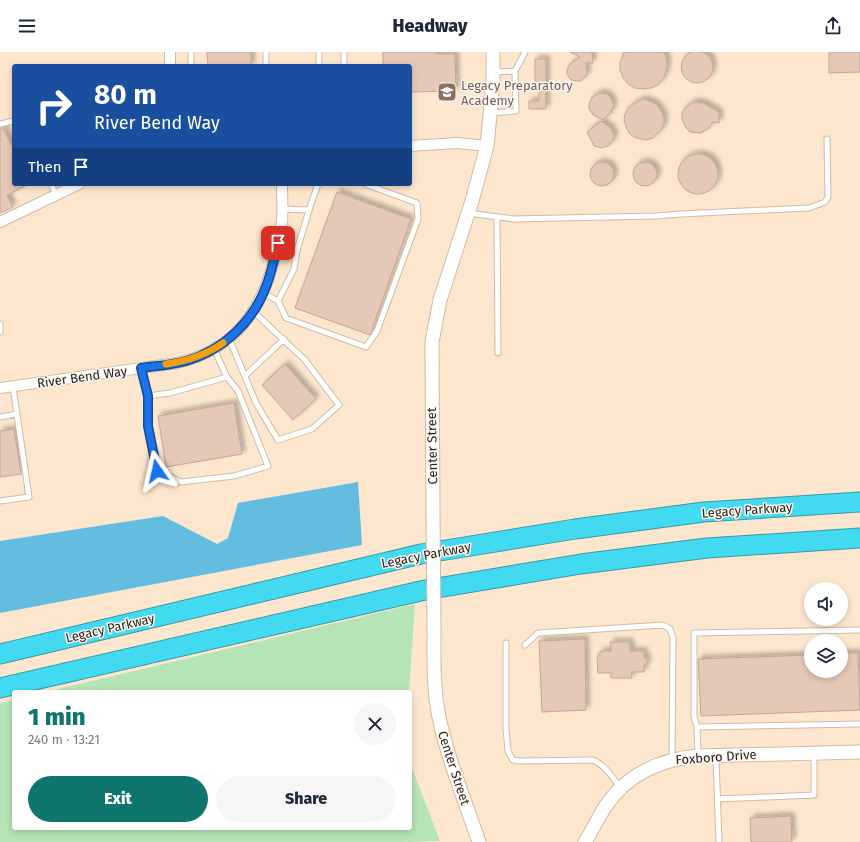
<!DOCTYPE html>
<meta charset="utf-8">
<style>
:root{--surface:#fff;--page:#f6f6f7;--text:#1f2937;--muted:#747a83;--accent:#0f766e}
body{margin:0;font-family:"Fira Sans",sans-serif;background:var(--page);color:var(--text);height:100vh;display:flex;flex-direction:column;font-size:15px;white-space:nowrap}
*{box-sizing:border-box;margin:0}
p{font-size:13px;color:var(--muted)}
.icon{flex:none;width:22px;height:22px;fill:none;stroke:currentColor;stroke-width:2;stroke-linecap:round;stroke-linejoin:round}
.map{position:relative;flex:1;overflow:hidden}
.details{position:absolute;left:12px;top:638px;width:400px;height:140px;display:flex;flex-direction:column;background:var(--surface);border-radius:4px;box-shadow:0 2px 6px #0003}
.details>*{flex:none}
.top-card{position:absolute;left:12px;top:12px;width:400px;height:122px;border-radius:4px;box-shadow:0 2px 6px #0003;background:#1a4fa0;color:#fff;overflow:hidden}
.tools{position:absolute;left:804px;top:530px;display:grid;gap:8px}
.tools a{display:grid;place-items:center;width:44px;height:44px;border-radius:50%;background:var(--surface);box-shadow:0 2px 6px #0003;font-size:20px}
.pin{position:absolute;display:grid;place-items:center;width:34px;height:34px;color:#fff;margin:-17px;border-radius:8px;box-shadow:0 2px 6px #0006}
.me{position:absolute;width:44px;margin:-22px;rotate:349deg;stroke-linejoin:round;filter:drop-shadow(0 0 3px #0008)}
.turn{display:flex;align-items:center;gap:14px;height:84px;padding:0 16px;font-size:18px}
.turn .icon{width:52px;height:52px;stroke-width:2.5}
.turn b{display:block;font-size:28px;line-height:34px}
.then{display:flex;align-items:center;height:38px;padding:0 16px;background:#0003;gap:8px;font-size:15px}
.round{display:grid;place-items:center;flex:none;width:42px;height:42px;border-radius:21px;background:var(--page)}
.summary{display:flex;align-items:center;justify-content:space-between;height:68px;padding:0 16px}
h1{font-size:24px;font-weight:800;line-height:30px;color:var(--accent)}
.cta{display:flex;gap:8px;margin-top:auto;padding:8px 16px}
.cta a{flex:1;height:46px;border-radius:24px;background:var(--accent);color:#fff;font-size:16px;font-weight:800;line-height:46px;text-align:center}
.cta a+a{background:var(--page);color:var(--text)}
header{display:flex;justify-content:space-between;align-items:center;height:52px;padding:0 16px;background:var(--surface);font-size:18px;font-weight:800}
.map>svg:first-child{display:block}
</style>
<header><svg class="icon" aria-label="menu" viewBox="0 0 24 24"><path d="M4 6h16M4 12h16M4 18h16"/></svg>Headway<svg class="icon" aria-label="share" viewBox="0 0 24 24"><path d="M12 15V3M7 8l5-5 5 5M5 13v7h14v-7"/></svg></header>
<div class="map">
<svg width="860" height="790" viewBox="0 0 860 790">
<defs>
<filter id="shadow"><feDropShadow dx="3.5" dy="-3.5" stdDeviation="2" flood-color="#0004"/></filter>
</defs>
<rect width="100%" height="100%" fill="#fce7ce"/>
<path fill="#b5e4b7" d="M415 552 409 640H46Z
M14 648V776H410V711L440 789 398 790H0V651Z"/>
<path fill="#62bde0" d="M358 430 362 493 0 561V489L163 464 217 492 228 486 238 451Z"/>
<path fill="#e5c8b7" stroke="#c2a696" filter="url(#shadow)" d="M681 15a16 16 0 1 1 32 0a16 16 0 1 1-32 0Z
M207 0H251V14H208Z
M383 0H437V2H455L456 39 410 40V14H383Z
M570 0H592L593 11H586L587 21 586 24 581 29H578L571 28 567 22V18L570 12 580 5Z
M624 0H663L666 4 667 12 666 20 663 27 658 33 651 36 643 37 635 36 628 32 623 26 620 18V11Z
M829 0H860V20L829 21Z
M535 7H546V57H529V49H539V30L535 31Z
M599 41 607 42 610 45 614 53 611 60 603 68 593 63 589 56V52L592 45Z
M643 47 652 50 657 53 661 59 664 65V71L662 77 653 86 646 88 640 87 634 85 629 81 626 75 624 68 625 62 628 56 633 52Z
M693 50 703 51 719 60V71L713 70 709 76 701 81 690 80 686 76 682 67V61L685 56Z
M601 69 611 76 614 83 613 88 608 94 601 96 594 94 587 80Z
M0 76H3L14 98V132H29L7 143 13 155 0 161Z
M678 122a20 20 0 1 1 40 0a20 20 0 1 1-40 0Z
M633 122a12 12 0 1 1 24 0a12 12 0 1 1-24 0Z
M590 122a12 12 0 1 1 24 0a12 12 0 1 1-24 0Z
M337 140 411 167 370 283 295 256Z
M285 312 316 347 293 368 262 333Z
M234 351 242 402 166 415 158 364Z
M14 377 21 422 0 425V379Z
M585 587 586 658 542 660 539 589Z
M610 590H630V599H644V606L647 605V613H644V620H631L632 626H611V621H598L597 605 601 599H611Z
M841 601H858L860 658 701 664 698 607 811 603V619H841Z
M791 764 792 790H751L750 766Z"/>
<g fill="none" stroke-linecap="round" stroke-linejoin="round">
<defs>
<path id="service" d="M266 0V14
M344 0V14
M191 14V0
M319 14V0
M494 20 515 19
M492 61 516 59 515 19 525 0
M0 72 13 69 14 70
M51 132 56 143
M282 157 309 158 318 132
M468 161 513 167 655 164 681 162 809 156 825 150 828 145 827 87
M497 165 498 301
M263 241 278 249 286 266 366 295 377 279 418 167 417 151 365 132
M278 249 294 217 297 198 309 158
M0 272V280
M229 286 256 351 278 388 312 377 339 353 305 308 253 259
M141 316 148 344 170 341 227 325 214 297
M245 324 284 287
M148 344V374L157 419 181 430 234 424 268 414 238 339 227 325
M0 365 17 362
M0 449 29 445 13 335
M506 591V677L508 699 513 708 520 709 593 708C605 713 612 725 620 735
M525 593 538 581 663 573 670 577 673 586 672 708
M697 675 860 672
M698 703 697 675 694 665V581L860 578
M716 705 719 790
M717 747 814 743V702"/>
<path id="minor" d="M170 0V14
M410 94 457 91 487 94
M0 170 79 132
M0 336 177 311C233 298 260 262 274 208 277 195 280 182 282 169 283 157 282 144 282 132"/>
<path id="tertiary" d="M433 458 432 290 440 248 472 149 487 94 493 31V0
M434 577C434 606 433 636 439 665 448 708 465 749 479 790
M585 790C592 779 598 766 605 755 626 723 660 707 698 704L860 700"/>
<path id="motorway" d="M0 602 421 502 575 477 704 460 860 450
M0 636 425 538 581 512 707 496 860 486"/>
</defs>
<use href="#service" stroke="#d0bba3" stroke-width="7"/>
<use href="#minor" stroke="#d0bba3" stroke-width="12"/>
<use href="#tertiary" stroke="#d0bba3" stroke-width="15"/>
<use href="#motorway" stroke="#3999a4" stroke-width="21"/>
<use href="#service" stroke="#fff" stroke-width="5"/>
<use href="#minor" stroke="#fff" stroke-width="10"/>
<use href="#tertiary" stroke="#fff" stroke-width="13"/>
<use href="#motorway" stroke="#42daf1" stroke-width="19"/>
<defs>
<path id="tertiary-bridge" d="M433 458 434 577"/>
</defs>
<use href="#tertiary-bridge" stroke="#d0bba3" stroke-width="15" stroke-linecap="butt"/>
<use href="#tertiary-bridge" stroke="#fff" stroke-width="13"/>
</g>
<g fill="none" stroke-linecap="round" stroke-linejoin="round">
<defs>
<path id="route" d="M157 419 148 374V344L141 316C156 314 172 313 186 309 224 298 254 269 267 232 272 218 275 204 278 191"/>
</defs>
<use href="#route" stroke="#114b97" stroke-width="10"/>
<use href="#route" stroke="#1a73e8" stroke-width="7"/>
<path stroke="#f59e0b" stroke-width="7" d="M166 312C187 309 206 303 223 291"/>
</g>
<defs>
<symbol id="school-square" viewBox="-11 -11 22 22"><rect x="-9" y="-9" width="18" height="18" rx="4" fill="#8d6e63" stroke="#fcf7f2"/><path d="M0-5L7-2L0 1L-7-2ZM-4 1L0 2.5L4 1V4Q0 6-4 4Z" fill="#fff"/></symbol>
</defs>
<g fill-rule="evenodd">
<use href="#school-square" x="436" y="29" width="22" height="22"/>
</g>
<g text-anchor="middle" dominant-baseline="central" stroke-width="3" stroke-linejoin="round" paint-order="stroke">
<g font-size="13" fill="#785e54" stroke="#fcf7f2" text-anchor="start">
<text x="461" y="33">Legacy Preparatory<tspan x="461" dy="15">Academy</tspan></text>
</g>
<g font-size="13" fill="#271f16" stroke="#fcf7f2">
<text transform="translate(82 325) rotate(-8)">River Bend Way</text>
<text transform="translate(432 394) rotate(-91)">Center Street</text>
<text transform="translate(747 458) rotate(-4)">Legacy Parkway</text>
<text transform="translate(426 503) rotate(-11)">Legacy Parkway</text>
<text transform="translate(110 576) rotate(-13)">Legacy Parkway</text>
<text transform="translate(716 705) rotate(-4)">Foxboro Drive</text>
<text transform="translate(454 716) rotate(72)">Center Street</text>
</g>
</g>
</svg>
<div class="tools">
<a><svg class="icon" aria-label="sound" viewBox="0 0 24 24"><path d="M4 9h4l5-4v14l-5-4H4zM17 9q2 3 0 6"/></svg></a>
<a><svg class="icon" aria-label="layers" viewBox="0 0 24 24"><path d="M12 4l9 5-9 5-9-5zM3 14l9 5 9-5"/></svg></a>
</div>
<div class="pin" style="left:278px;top:191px;background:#d93025"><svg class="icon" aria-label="arrive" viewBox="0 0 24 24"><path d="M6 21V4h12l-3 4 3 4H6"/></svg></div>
<svg class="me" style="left:157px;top:419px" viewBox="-20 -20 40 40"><path d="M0-17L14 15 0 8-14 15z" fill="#1a73e8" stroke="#fff" stroke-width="4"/></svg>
<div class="top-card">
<div class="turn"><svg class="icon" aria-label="right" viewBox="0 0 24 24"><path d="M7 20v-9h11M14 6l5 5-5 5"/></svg><div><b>80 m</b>River Bend Way</div></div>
<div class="then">Then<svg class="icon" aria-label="arrive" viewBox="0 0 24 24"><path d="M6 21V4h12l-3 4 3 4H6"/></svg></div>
</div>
<section class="details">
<div class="summary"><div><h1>1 min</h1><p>240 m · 13:21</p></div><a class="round"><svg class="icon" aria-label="close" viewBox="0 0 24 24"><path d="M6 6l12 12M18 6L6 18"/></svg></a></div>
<div class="cta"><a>Exit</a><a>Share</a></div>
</section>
</div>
